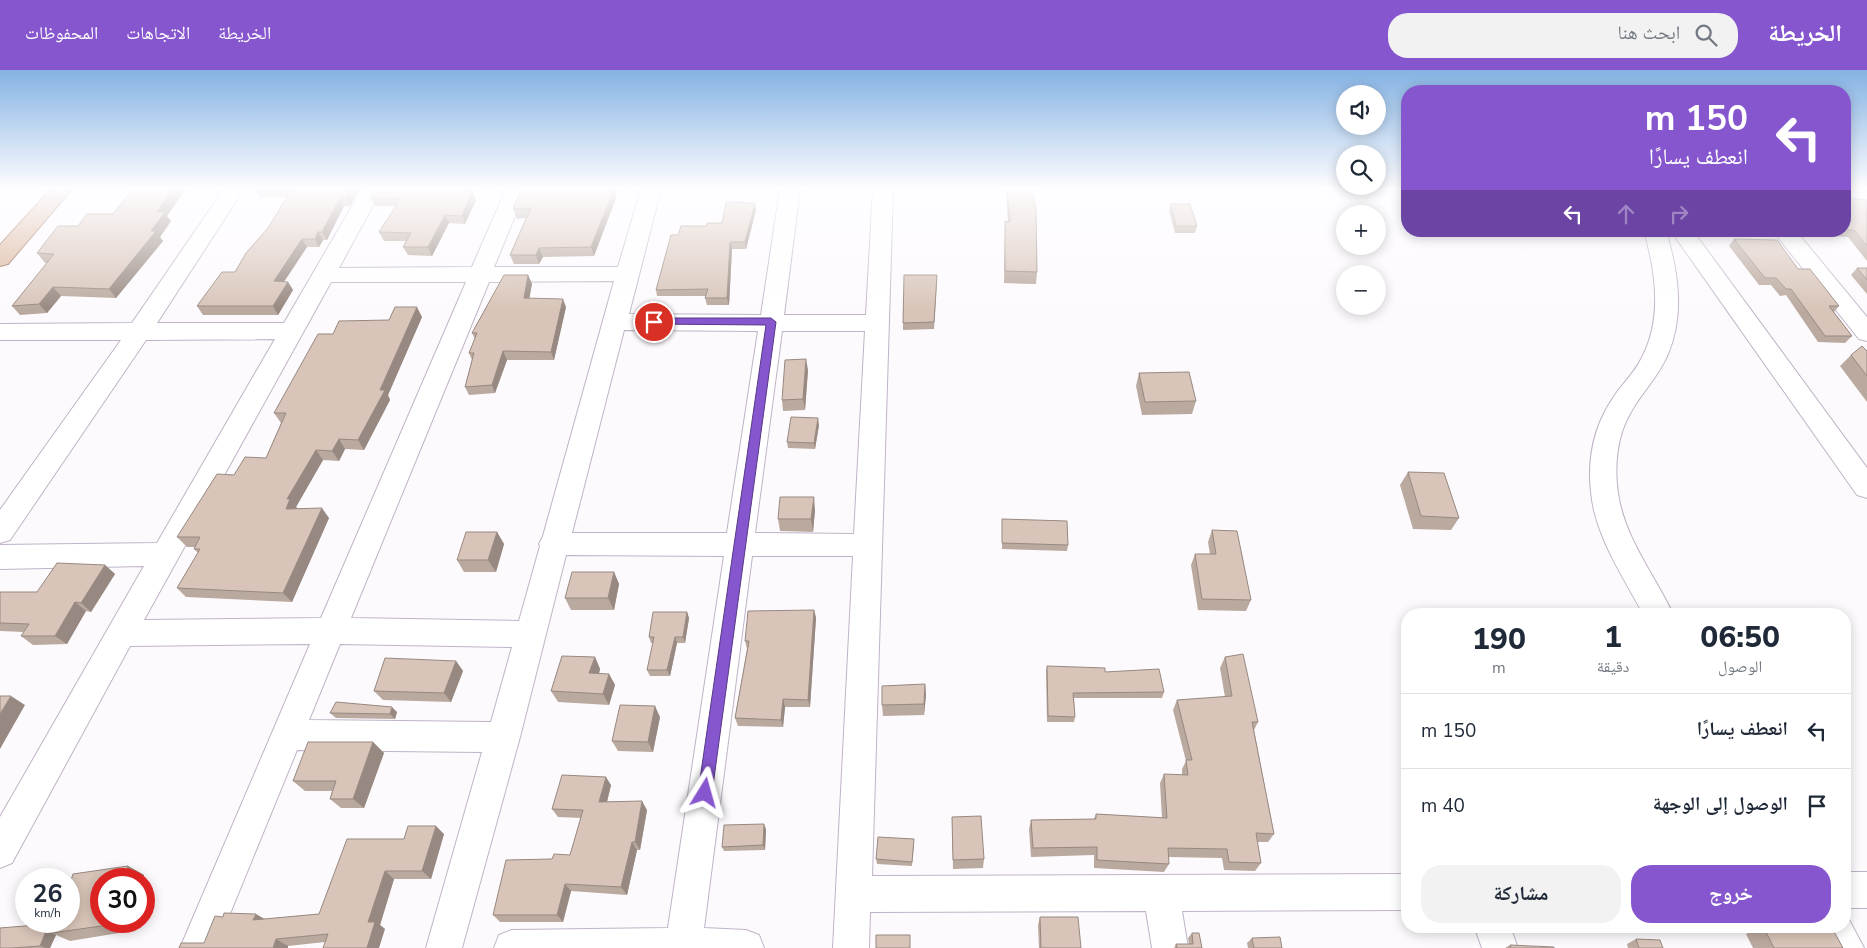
<!DOCTYPE html>
<html lang="ar">
<meta charset="utf-8">
<style>
:root{--surface:#fff;--page:#f2f2f3;--text:#1f2937;--muted:#747a83;--line:#e0e1e3;--accent:#8656ce}
body{margin:0;font-family:"Nunito Sans","Noto Naskh Arabic",sans-serif;background:var(--page);color:var(--text);direction:rtl;height:100vh;display:flex;flex-direction:column;font-size:19px;white-space:nowrap}
*{box-sizing:border-box;margin:0}
p{font-size:16px;color:var(--muted)}
.icon{flex:none;width:28px;height:28px;fill:none;stroke:currentColor;stroke-width:2;stroke-linecap:round;stroke-linejoin:round}
.map{position:relative;flex:1;overflow:hidden;direction:ltr}
.drawer{position:absolute;left:1401px;top:538px;width:450px;height:325px;display:flex;flex-direction:column;background:var(--surface);border-radius:20px;box-shadow:0 2px 12px #0003;direction:rtl}
.drawer>*{flex:none}
.top-card{position:absolute;left:1401px;top:15px;width:450px;height:152px;border-radius:20px;box-shadow:0 2px 12px #0003;direction:rtl;background:#8656ce;color:#fff;overflow:hidden}
.fabs{position:absolute;left:1336px;top:15px;display:grid;gap:10px}
.fabs a{display:grid;place-items:center;width:50px;height:50px;border-radius:50%;background:var(--surface);box-shadow:0 2px 12px #0003;font-size:25px}
.speed{position:absolute;left:15px;top:798px;display:flex;gap:10px;font-size:25px;font-weight:700;text-align:center}
.speed>*{display:grid;place-content:center;width:65px;height:65px;border-radius:50%;background:var(--surface);box-shadow:0 2px 12px #0003;line-height:1}
.speed small{font-size:12px;font-weight:400}
.speed .limit{border:8px solid #d22;background:#fff;color:#111}
.pin{position:absolute;display:grid;place-items:center;width:42px;height:42px;color:#fff;margin:-21px;border:2px solid #fff;border-radius:50%;box-shadow:0 1px 5px #0007}
.me{position:absolute;width:55px;margin:-28px;rotate:8deg;stroke-linejoin:round;filter:drop-shadow(0 0 4px #0008)}
.turn{display:flex;align-items:center;gap:18px;height:105px;padding:0 20px;font-size:22px}
.turn .icon{width:65px;height:65px;stroke-width:2.5}
.turn b{display:block;font-size:35px;line-height:42px}
.lanes{display:flex;align-items:center;height:48px;padding:0 20px;background:#0003;justify-content:center;gap:25px;direction:ltr}
.lanes .off{opacity:.35}
.eta{display:flex;justify-content:space-evenly;align-items:center;height:85px;text-align:center}
.eta b{font-size:30px;font-weight:800;line-height:35px}
.primary-button{display:flex;gap:10px;margin-top:auto;padding:10px 20px}
.primary-button a{flex:1;height:58px;border-radius:20px;background:var(--accent);color:#fff;font-size:20px;font-weight:800;line-height:58px;text-align:center}
.primary-button a+a{background:var(--page);color:var(--text)}
ul{padding:0;list-style:none}
li{display:flex;align-items:center;gap:15px;height:75px;padding:0 20px;border-top:1px solid var(--line)}
li div{flex:1}
li b{display:block;font-size:19px}
li em{font-style:normal}
header{display:flex;align-items:center;gap:30px;box-sizing:border-box;height:70px;padding:0 25px;background:var(--accent);color:#fff}
header strong{font-size:24px}
nav{display:flex;gap:28px;margin-inline-start:auto;font-size:18px}
.search{width:350px;height:45px;background:var(--page);display:flex;align-items:center;gap:12px;box-sizing:border-box;padding:0 18px;border-radius:20px;color:var(--muted);font-size:19px}
.map>svg:first-child{display:block}
</style>
<header>
<strong>الخريطة</strong>
<div class="search"><svg class="icon" aria-label="search" viewBox="0 0 24 24"><circle cx="10" cy="10" r="6"/><path d="M15 15l6 6"/></svg>ابحث هنا</div>
<nav><a>الخريطة</a><a>الاتجاهات</a><a>المحفوظات</a></nav>
</header>
<div class="map">
<svg width="1867" height="878" viewBox="0 0 1867 878">
<rect width="100%" height="100%" fill="#fdfafe"/>
<g fill="none" stroke-linecap="round" stroke-linejoin="round">
<defs>
<path id="minor" d="M224 119H244L157 253H284L362 119H382L339 198 472 197 506 119H526L494 197H618L641 119H661L629 244 761 245 780 119H800L784 245H866L873 119H893L872 806 1408 804V840L1182 841 1188 878H1152L1146 841 870 842 869 878H833L853 486H752L704 858 746 860 759 865 764 878H494L499 865 512 860 668 858 724 486 566 485 520 667 462 878H426L482 682 297 680 216 878H180L310 574 130 576 12 793 0 798V747L144 496 0 499V475L157 473 275 269 146 270 10 470 0 473V440L121 270H0V254L132 253ZM614 211 543 466 539 474 540 476 519 551 351 548 489 212ZM331 212H466L321 548 144 550ZM624 260 758 261 727 463H572ZM782 261H865L854 464 755 463ZM340 574 512 577 491 652 309 650Z
M1644 161H1666C1678 201 1685 244 1668 284 1659 306 1642 322 1631 342 1617 365 1614 396 1618 423 1624 467 1654 504 1673 544H1643C1623 506 1595 466 1591 422 1587 387 1595 353 1615 325 1623 313 1634 303 1640 291 1663 251 1656 203 1644 161Z
M1671 161H1693L1867 398V428L1857 425Z
M1773 161H1796L1867 247V271L1859 269Z
M1845 802H1867V838H1845Z
M1845 842 1864 878H1826L1816 856H1845Z
M1474 856H1510L1518 878H1482Z"/>
<path id="major" d="M51 119H72L8 194 0 196V175Z"/>
</defs>
<use href="#minor" stroke="#bfb4c7" stroke-width="2"/>
<use href="#major" stroke="#90654c" stroke-width="2"/>
<use href="#minor" fill="#fff" fill-rule="evenodd"/>
<use href="#major" fill="#dab49b" fill-rule="evenodd"/>
</g>
<path fill="#baa99e" d="M255 119H360L350 136H344L327 170H323L319 177H307L284 212H288L293 220 278 245H203L197 236 235 202 268 158 287 127H260Z
M375 119H475L473 124 476 130 465 154 449 153 432 186 408 185 403 177 407 171H384L379 162 396 136H375L371 128Z
M1006 119H1032L1037 202 1036 214 1004 213 1005 164V151L1008 152 1006 125Z
M615 125 616 128 594 186 543 187 539 194H514L510 185 526 148 517 149 513 139Z
M1845 128 1867 130V191L1848 167 1816 166 1812 161H1845Z
M1171 134 1197 156 1195 163H1175L1169 141Z
M756 140 746 179H732L729 235H707L705 228 706 226H657L656 220 678 165 706 156 722 153Z
M167 146 171 151 160 167 163 171 116 228 61 226 47 243 20 245 12 236 47 193H45L37 183 78 156Z
M1734 169 1798 199 1839 236 1834 242 1852 266 1845 273 1818 272 1786 225 1780 226 1771 215H1759L1729 176Z
M1857 198H1867V224L1851 205Z
M528 205 532 214 529 228 566 237 554 290H507L495 323 469 325 465 317 472 290 469 283 475 269 472 263Z
M937 212 934 259 903 260V253Z
M422 247 388 325 390 330 364 380 345 379 339 391 323 390 296 437 297 438 329 448 292 532 186 527 177 518 198 483 194 479 195 477H187L177 467 234 405 266 388 281 353 274 343 333 264 389 250Z
M1867 281V332L1840 296 1851 285Z
M808 300 805 340 783 341 782 330Z
M1139 303 1196 331 1192 344 1142 345 1136 316Z
M819 355 815 379 788 378 787 372Z
M1408 402 1459 448 1451 460 1413 459 1400 415Z
M815 440 813 462 780 461 778 449Z
M1002 449 1068 475 1067 481 1002 479Z
M1212 460 1251 530 1246 541 1198 540 1191 495 1195 484H1210L1208 472Z
M497 462 504 474 496 502H464L457 490Z
M105 495 115 504 91 542 86 541 67 574 33 575 21 566 24 562 0 561V522H37Z
M614 502 619 514 614 540H571L565 528Z
M814 540 816 548 810 637H785L783 657 738 656 735 648 747 579 745 571Z
M687 542 689 548 685 573H677L670 606H650L647 600 653 573H651L649 567Z
M595 587 600 599 599 604H609L615 615 609 635 558 632 551 621Z
M1225 587 1258 652 1254 660 1274 764 1268 772H1257L1261 793 1255 801 1224 800 1222 788 1168 787 1169 794 1164 802 1094 798V785L1031 787 1029 759 1031 750 1094 749 1096 744 1162 748 1160 713 1164 704 1182 705V699L1186 691 1173 640 1177 630 1225 627 1220 598Z
M456 591 463 601 451 632 383 630 374 621Z
M1047 596 1105 602 1164 622 1162 628H1074L1075 647 1074 652H1047L1046 602Z
M925 614 926 625 924 645 883 646 882 635Z
M397 642 395 649 336 648 330 643Z
M660 647 653 682 618 681 612 671Z
M373 672 384 683 364 738H341L330 729 332 721H305L293 711Z
M611 715 607 732 647 740 640 780H637L627 825 571 821 563 852H500L493 845 552 789 570 785 581 748 558 747 552 739Z
M952 747 984 789 983 798 953 799Z
M766 759 765 780 724 781 722 777Z
M444 764 431 809H394L380 855 385 859 325 872 288 876V878H179L204 873 223 847 265 849 319 844 404 769Z
M914 774 912 796 877 794 876 789Z
M128 796 144 805 143 809H101V851H129L125 862 70 871 56 865 50 878H0V858L49 854 54 857 56 851H69V817L73 804Z
M1040 847 1081 878H1039L1038 855Z
M1763 856 1843 878H1753L1746 864Z
M1192 863 1202 878H1174L1176 874H1189L1188 868Z
M1252 868 1282 878H1248L1247 873Z
M1636 869 1663 878H1628L1627 874Z
M1510 875 1554 878H1505Z"/>
<path fill="#978981" d="M173 119H186L167 146 171 151 160 167 163 171 116 228 109 219 151 161 157 142Z
M351 119H360L350 136 346 128Z
M468 119H475L473 124 476 130 465 154 462 146 467 122Z
M612 119H618L615 125 616 128 594 186 591 177Z
M340 128 344 136 327 170 322 162Z
M755 133 756 140 746 179 745 172Z
M445 145 449 153 432 186 428 177Z
M318 162 323 170 319 177 315 169Z
M302 169 307 177 279 219 274 211Z
M730 172 732 179 729 235 727 228Z
M539 178 543 187 539 194 536 185Z
M528 205 532 214 528 236 524 228Z
M288 212 293 220 278 245 273 236Z
M53 217 61 226 47 243 39 234Z
M563 229 566 237 554 290 551 282Z
M417 237 422 247 388 325 390 330 364 380 358 370Z
M503 281 507 290 495 323 492 315Z
M806 289 808 300 805 340 803 329Z
M818 348 819 355 815 379 814 373Z
M339 369 345 379 339 391 332 381Z
M316 380 323 390 296 437 298 439H286L287 429Z
M814 427 815 440 813 462 811 449Z
M322 438 329 448 292 532 283 523Z
M497 462 504 474 496 502 488 490Z
M105 495 115 504 91 542 81 533Z
M614 502 619 514 614 540 608 528Z
M75 532 86 541 67 574 55 566Z
M814 540 816 548 810 637 808 630Z
M687 542 689 548 685 573 683 567Z
M675 567 677 573 670 606 667 600Z
M595 587 600 599 596 615 589 603Z
M456 591 463 601 451 632 444 623Z
M609 604 615 615 609 635 603 624Z
M925 614 926 625 924 645V634Z
M11 626 25 635 0 679V644Z
M783 629 785 637 783 657 781 650Z
M655 636 660 647 653 682 648 672Z
M392 637 397 642 395 649 390 644Z
M373 672 384 683 364 738 353 729Z
M606 707 611 715 605 740 599 732Z
M642 731 647 740 640 780 635 772Z
M764 754 766 759 765 780 763 775Z
M436 756 444 764 431 809 422 801Z
M632 772 637 780 627 825 621 817Z
M128 796 144 805 143 809H124Z
M385 801 394 809 380 855 385 859 379 878H367L368 852Z
M565 814 571 821 563 852 557 845Z
M256 844 268 851 253 850Z
M110 851H129L125 862 108 855Z
M49 854 58 858 52 863 56 865 50 878H46L40 876Z
M276 869 288 876V878H273Z"/>
<path fill="#d8c4b8" stroke="#978981" d="M132 119H173L157 142H165L151 161H156L109 219 53 217 39 234 12 236 54 184 37 183 58 156H78L87 144H113Z
M255 119H351L346 128H340L322 162H318L315 169H302L274 211 288 212 273 236H197L222 202H235L246 183 268 158 292 119Z
M375 119H468L467 122H472L462 146 445 145 428 177H403L411 163 379 162 401 128H371Z
M521 119H614L591 177 539 178 536 185H510L531 138 513 139Z
M1007 119H1032L1036 140 1037 202 1005 201V151L1010 152Z
M1845 128 1867 130V176L1854 160H1845Z
M726 132 755 133 745 172H730L727 228H705L708 219 656 220 671 165H678L681 156H706L707 153H722Z
M1171 134H1190L1197 156H1176Z
M1734 169 1777 170 1798 199H1810L1839 236H1829L1852 266H1825L1791 219H1786L1776 208H1765Z
M1857 198H1867V210Z
M504 205H528L524 228 563 229 551 282 503 281 492 315 465 317 474 283H469L477 263H472Z
M904 205H937L934 252 903 253Z
M395 237H417L380 320H385L358 370 339 369 332 381 316 380 287 429H290L286 439 322 438 283 523 177 518 200 479H194L200 467H177L217 404 234 405 245 387 266 388 286 343H274L318 264H333L339 251 389 250Z
M1862 276 1867 281V306L1851 285Z
M806 289 803 329 782 330 785 290Z
M1189 302 1196 331 1145 332 1139 303Z
M791 347 818 348 814 373 787 372Z
M1408 402 1444 403 1459 448 1421 446Z
M780 427H814L811 449H778Z
M1002 449 1067 451 1068 475 1002 473Z
M1212 460 1237 461 1251 530 1202 529 1195 484H1216Z
M466 462H497L488 490H457Z
M57 493 105 495 81 533 75 532 55 566H21L29 554 0 553V522H37Z
M572 502H614L608 528H565Z
M814 540 808 630 783 629 781 650 735 648 749 571H745L748 541Z
M653 542H687L683 567H675L667 600H647L654 567H649Z
M1243 584 1258 652H1252L1274 764 1256 763 1261 793 1229 792 1227 779 1168 778 1169 794 1097 790V777L1033 778 1031 750 1096 749V744L1167 748 1164 704 1188 705 1186 690H1192L1177 630 1232 626 1225 587Z
M562 586 595 587 589 603 609 604 603 624 551 621Z
M385 588 456 591 444 623 374 621Z
M1047 596 1105 598V602L1159 599 1164 622 1073 623 1075 647 1048 646Z
M925 614 924 634 882 635V616Z
M0 626H11L0 644Z
M336 632 392 637 390 644 330 643Z
M620 635 655 636 648 672 612 671Z
M308 672H373L353 729H330L336 711H293Z
M562 705 606 707 599 732 642 731 635 772H632L621 817 565 814 557 845H493L506 790 552 789 554 784 570 785 583 740 552 739Z
M981 746 984 789 953 790 952 747Z
M764 754 763 775 722 777 724 755Z
M408 756H436L422 801H385L368 852H375L367 878H323L328 864 276 869 273 878H179L181 873H204L215 846 223 847 224 843 256 844 253 850 319 844 347 769H404Z
M878 767 914 769 912 792 876 789Z
M128 796 124 809H101V851H110L108 855 52 863 56 851H69V817L73 804Z
M1040 847H1078L1081 878H1041Z
M49 854 40 876 12 878H0V858Z
M1763 856H1831L1843 878H1774Z
M1192 863H1199L1202 878H1177L1176 874H1193Z
M876 865H910V878H876Z
M1280 867 1282 878H1254L1252 868Z
M1636 869 1660 870 1663 878H1639Z
M1510 875 1554 877V878H1511Z"/>
<linearGradient id="sky" x2="0" y2="1"><stop stop-color="#84b2e3"/><stop offset="0.49" stop-color="#fefdff"/><stop offset="1" stop-color="#fefdff" stop-opacity="0"/></linearGradient>
<rect width="1867" height="241" fill="url(#sky)"/>
<path fill="#8656ce" stroke="#573886" d="M654 248H771L776 252 712 723 710 728 705 730 700 728 698 723 766 255 650 254 649 252Z"/>
</svg>
<div class="fabs">
<a><svg class="icon" aria-label="sound" viewBox="0 0 24 24"><path d="M4 9h4l5-4v14l-5-4H4zM17 9q2 3 0 6"/></svg></a>
<a><svg class="icon" aria-label="search" viewBox="0 0 24 24"><circle cx="10" cy="10" r="6"/><path d="M15 15l6 6"/></svg></a>
<a>+</a>
<a>−</a>
</div>
<div class="speed"><div>26<small>km/h</small></div><div class="limit">30</div></div>
<div class="pin" style="left:654px;top:252px;background:#d93025"><svg class="icon" aria-label="arrive" viewBox="0 0 24 24"><path d="M6 21V4h12l-3 4 3 4H6"/></svg></div>
<svg class="me" style="left:705px;top:723px" viewBox="-20 -20 40 40"><path d="M0-17L14 15 0 8-14 15z" fill="#8656ce" stroke="#fff" stroke-width="4"/></svg>
<div class="top-card">
<div class="turn"><svg class="icon" aria-label="left" viewBox="0 0 24 24"><path d="M17 20v-9H6M10 6l-5 5 5 5"/></svg><div><b>150 m</b>انعطف يسارًا</div></div>
<div class="lanes"><svg class="icon" aria-label="left" viewBox="0 0 24 24"><path d="M17 20v-9H6M10 6l-5 5 5 5"/></svg><svg class="icon off" aria-label="ahead" viewBox="0 0 24 24"><path d="M12 20V5M6 11l6-6 6 6"/></svg><svg class="icon off" aria-label="right" viewBox="0 0 24 24"><path d="M7 20v-9h11M14 6l5 5-5 5"/></svg></div>
</div>
<section class="drawer">
<div class="eta">
<div><b>06:50</b><p>الوصول</p></div>
<div><b>1</b><p>دقيقة</p></div>
<div><b>190</b><p>m</p></div>
</div>
<ul>
<li><svg class="icon" aria-label="left" viewBox="0 0 24 24"><path d="M17 20v-9H6M10 6l-5 5 5 5"/></svg><div><b>انعطف يسارًا</b></div><em>150 m</em></li>
<li><svg class="icon" aria-label="arrive" viewBox="0 0 24 24"><path d="M6 21V4h12l-3 4 3 4H6"/></svg><div><b>الوصول إلى الوجهة</b></div><em>40 m</em></li>
</ul>
<div class="primary-button"><a>خروج</a><a>مشاركة</a></div>
</section>
</div>
